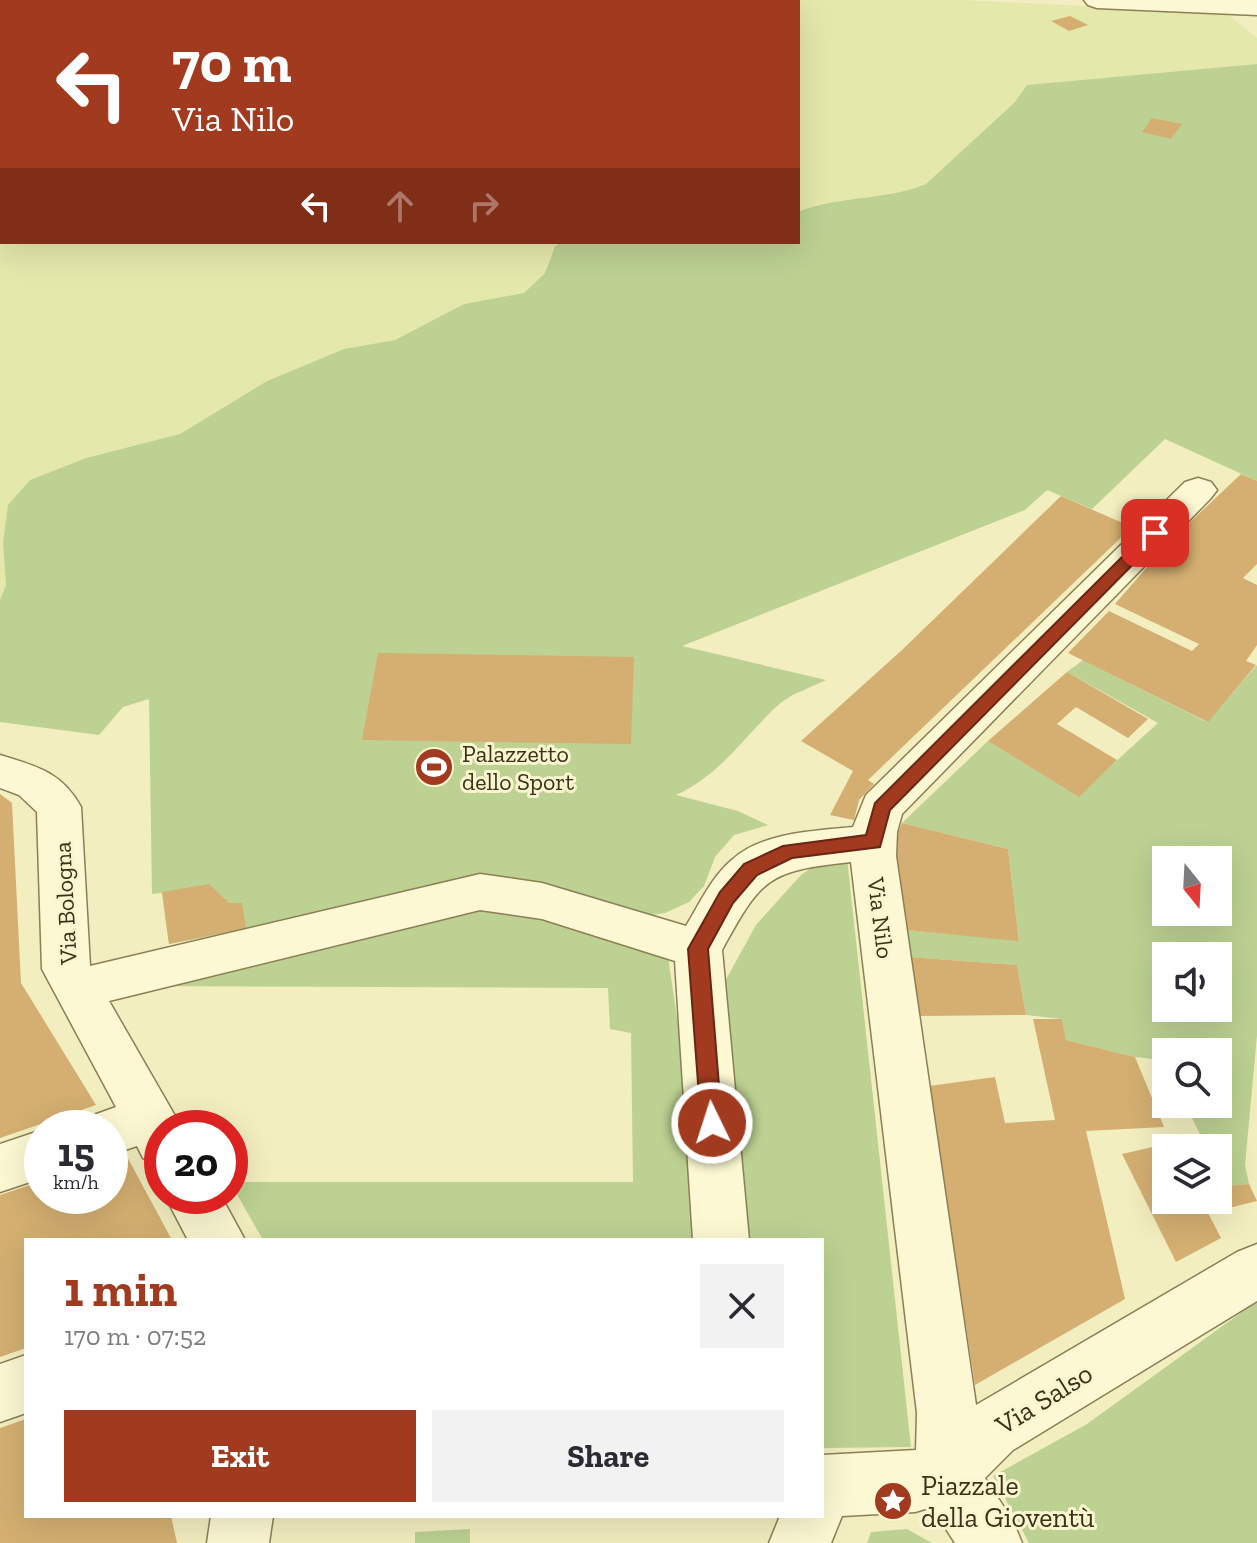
<!DOCTYPE html>
<meta charset="utf-8">
<style>
:root{--surface:#fff;--page:#f2f2f3;--text:#2b2b33;--muted:#7c7c81;--accent:#a13a1f}
body{margin:0;font-family:"Zilla Slab",serif;background:var(--page);color:var(--text);height:100vh;display:flex;flex-direction:column;font-size:30px;white-space:nowrap}
*{box-sizing:border-box;margin:0}
p{font-size:26px;color:var(--muted)}
.icon{flex:none;width:44px;height:44px;fill:none;stroke:currentColor;stroke-width:2;stroke-linecap:round;stroke-linejoin:round}
.map{position:relative;flex:1;overflow:hidden}
.panel{position:absolute;left:24px;top:1238px;width:800px;height:280px;display:flex;flex-direction:column;background:var(--surface);border-radius:0px;box-shadow:0 8px 32px #0002}
.panel>*{flex:none}
.banner{position:absolute;left:0px;top:0px;width:800px;height:244px;box-shadow:0 8px 32px #0002;background:#a13a1f;color:#fff;overflow:hidden}
.needle{width:52px;rotate:162deg}
.fabs{position:absolute;left:1152px;top:846px;display:grid;gap:16px}
.fabs a{display:grid;place-items:center;width:80px;height:80px;border-radius:0px;background:var(--surface);box-shadow:0 8px 32px #0002;font-size:40px}
.speed{position:absolute;left:24px;top:1110px;display:flex;gap:16px;font-size:40px;font-weight:700;text-align:center}
.speed>*{display:grid;place-content:center;width:104px;height:104px;border-radius:50%;background:var(--surface);box-shadow:0 8px 32px #0002;line-height:1}
.speed small{font-size:20px;font-weight:400}
.speed .limit{border:12px solid #d22;background:#fff;color:#111}
.pin{position:absolute;display:grid;place-items:center;width:68px;height:68px;color:#fff;margin:-34px;border-radius:16px;box-shadow:0 4px 12px #0006}
.me{position:absolute;width:88px;margin:-44px;rotate:356deg;stroke-linejoin:round;filter:drop-shadow(0 0 6px #0008)}
.turn{display:flex;align-items:center;gap:28px;height:168px;padding:0 40px;font-size:36px}
.turn .icon{width:104px;height:104px;stroke-width:2.5}
.turn b{display:block;font-size:56px;line-height:68px}
.lanes{display:flex;align-items:center;height:76px;padding:0 40px;background:#0003;justify-content:center;gap:40px;direction:ltr}
.lanes .off{opacity:.35}
.round{display:grid;place-items:center;flex:none;width:84px;height:84px;border-radius:0px;background:var(--page)}
.head{display:flex;align-items:center;justify-content:space-between;height:136px;padding:0 40px}
h1{font-size:48px;font-weight:700;line-height:60px;color:var(--accent)}
.button{display:flex;gap:16px;margin-top:auto;padding:16px 40px}
.button a{flex:1;height:92px;border-radius:0px;background:var(--accent);color:#fff;font-size:32px;font-weight:700;line-height:92px;text-align:center}
.button a+a{background:var(--page);color:var(--text)}
.map>svg:first-child{display:block}
</style>
<div class="map">
<svg width="1257" height="1543" viewBox="0 0 1257 1543">
<rect width="100%" height="100%" fill="#f2eebf"/>
<path fill="#e5e8ab" d="M0 0H962L1226 13 1257 38V64L1028 85 1015 102 926 184 910 191 819 204 798 212V2H2V242H562L554 246 545 273 524 293 464 304 395 340 344 349 267 381 180 434 86 458 30 480 3 543 6 585 0 600Z"/>
<path fill="#bcd192" fill-rule="evenodd" d="M1257 64V481L1165 439 1092 509 1047 490 1025 510 682 646 826 680C810 688 789 694 776 707 742 739 720 775 676 795L738 811 768 825 734 835 715 857 704 886 689 902 665 913 633 918 537 888 99 965 221 934 169 944 162 893 152 894 149 699 123 707 99 735 0 722V600L6 585 3 543 8 505 30 480 86 458 180 434 267 381 344 349 395 340 464 304 524 293 545 273 555 246 562 242H798V212C839 195 885 201 926 184L1015 102 1027 85Z
M1083 660 1207 722 1257 665V1035L1245 1165 1249 1184 1226 1186 1218 1170V1148H1207L1185 1104H1218V1052H1166V1066L1163 1060 1135 1057 1066 1040 1062 1019 1026 1015 1017 965 909 957 906 930 1019 940 1008 849 902 823 988 741 1078 796 1158 723 1067 672ZM1166 860H1218V912H1166ZM1166 956H1218V1008H1166Z
M826 857 847 858 911 1447 822 1448V1240H743L723 985 756 925 801 875Z
M486 903 667 950 698 1160 704 1240H263L230 1182H633L631 1033 610 1029 608 988 112 986Z
M1257 1301V1543H1029L993 1476 1087 1424Z
M470 1529V1543H415V1532Z
M907 1529 932 1543H867L871 1532Z"/>
<path fill="#d4af71" d="M1070 16 1088 25 1069 31 1051 21Z
M1152 118 1182 124 1171 139 1142 132Z
M1241 474 1257 481V564L1243 578 1257 585V645L1246 661 1256 665 1208 722 1068 653 1109 611 1192 651 1199 644 1115 604 1169 542Z
M1061 496 1132 527 868 780 874 784 859 800 854 820 830 815 853 771 801 741 902 650Z
M378 653 634 657 631 744 362 740Z
M1067 672 1148 719 1128 738 1076 707 1057 724 1117 760 1079 797 988 741Z
M0 794 12 803 21 983 96 1105 0 1138Z
M902 823 1008 849 1019 941 906 930 893 846Z
M209 884 229 903H242L246 928 169 944 162 892Z
M909 957 1017 965 1026 1015 919 1016Z
M1033 1019H1062L1066 1040 1135 1057 1164 1127 1086 1131 1125 1299 975 1385 929 1086 995 1077 1005 1123 1055 1120Z
M1201 1136 1207 1148H1166V1200H1218V1170L1226 1186 1249 1184 1257 1201 1208 1213 1221 1238 1176 1262 1122 1154Z
M125 1153 172 1240H26V1348L0 1357V1195L42 1181V1196H110V1158Z
M26 1419V1516H171L177 1543H0V1428Z"/>
<g fill="none" stroke-linecap="round" stroke-linejoin="round">
<defs>
<path id="minor" d="M1084 0H1257V15L1097 8 1088 5Z
M1198 478 1211 482 1217 490 1211 498 902 814 897 832 896 856 976 1405 1237 1252 1257 1244V1301L1013 1450 985 1478 1013 1521 1022 1543H955L932 1507 915 1512 842 1516 831 1543H769L780 1516H822V1455L916 1450 917 1413 851 862C768 871 762 877 722 950L749 1240H693L675 961 542 919 480 910 109 1001 182 1128H162V1165L143 1158 137 1146 110 1155V1128H86L91 1116 116 1107 42 969 37 812 19 795 0 788V755C36 766 62 772 81 807L90 966 480 874 542 883 686 926C700 903 712 876 733 859 763 832 815 831 853 827L866 795 1185 482Z
M42 1130V1178L0 1192V1144Z
M165 1196H221L245 1240H188Z
M26 1355V1413L0 1422V1364Z
M211 1516H273L269 1543H207Z"/>
</defs>
<use href="#minor" stroke="#8c7e55" stroke-width="3"/>
<use href="#minor" fill="#fcf8d3" fill-rule="evenodd"/>
</g>
<path fill="#a13a1f" stroke="#692614" stroke-width="2" d="M1155 528 1160 530V537L890 810 880 847 792 858 757 875 733 903 708 949 722 1123 719 1130 712 1133 704 1130 701 1123 688 949 720 892 744 864 783 846 866 835 875 803 1149 530Z"/>
<defs>
<symbol id="stadium-disc" viewBox="-11 -11 22 22"><circle r="9.5" fill="#a13a1f" stroke="#f9f6cf"/><path d="M0-5a6.5 5 0 1 0 0 10a6.5 5 0 1 0 0-10ZM-3.5-1.8h7v3.6h-7Z" fill="#fff"/></symbol>
<symbol id="sight-disc" viewBox="-11 -11 22 22"><circle r="9.5" fill="#a13a1f" stroke="#f9f6cf"/><path d="M0-6L1.8-2.2L6-1.7L2.9 1.2L3.7 5.4L0 3.3L-3.7 5.4L-2.9 1.2L-6-1.7L-1.8-2.2Z" fill="#fff"/></symbol>
</defs>
<g fill-rule="evenodd">
<use href="#stadium-disc" x="412" y="745" width="44" height="44"/>
<use href="#sight-disc" x="871" y="1479" width="44" height="44"/>
</g>
<g text-anchor="middle" dominant-baseline="central" stroke-width="6" stroke-linejoin="round" paint-order="stroke">
<g font-size="24" fill="#3a311b" stroke="#f9f6cf" text-anchor="start">
<text x="462" y="753">Palazzetto<tspan x="462" dy="28">dello Sport</tspan></text>
</g>
<g font-size="24" fill="#3a311b" stroke="#f9f6cf">
<text transform="translate(65 903) rotate(-93)">Via Bologna</text>
<text transform="translate(881 918) rotate(83)">Via Nilo</text>
</g>
<g font-size="28" fill="#3a311b" stroke="#f9f6cf">
<text transform="translate(1044 1399) rotate(-32)">Via Salso</text>
</g>
<g font-size="28" fill="#3a311b" stroke="#f9f6cf" text-anchor="start">
<text x="921" y="1485">Piazzale<tspan x="921" dy="32">della Gioventù</tspan></text>
</g>
</g>
</svg>
<div class="fabs">
<a><svg class="needle" viewBox="-14 -14 28 28"><path d="M0-13l5 13h-10z" fill="#e53935"/><path d="M0 13l5-13h-10z" fill="#7c7c81"/></svg></a>
<a><svg class="icon" aria-label="sound" viewBox="0 0 24 24"><path d="M4 9h4l5-4v14l-5-4H4zM17 9q2 3 0 6"/></svg></a>
<a><svg class="icon" aria-label="search" viewBox="0 0 24 24"><circle cx="10" cy="10" r="6"/><path d="M15 15l6 6"/></svg></a>
<a><svg class="icon" aria-label="layers" viewBox="0 0 24 24"><path d="M12 4l9 5-9 5-9-5zM3 14l9 5 9-5"/></svg></a>
</div>
<div class="speed"><div>15<small>km/h</small></div><div class="limit">20</div></div>
<div class="pin" style="left:1155px;top:533px;background:#d93025"><svg class="icon" aria-label="arrive" viewBox="0 0 24 24"><path d="M6 21V4h12l-3 4 3 4H6"/></svg></div>
<svg class="me" style="left:712px;top:1123px" viewBox="-20 -20 40 40"><circle r="17" fill="#a13a1f" stroke="#fff" stroke-width="3"/><path d="M0-11L8 9 0 5-8 9z" fill="#fff"/></svg>
<div class="banner">
<div class="turn"><svg class="icon" aria-label="left" viewBox="0 0 24 24"><path d="M17 20v-9H6M10 6l-5 5 5 5"/></svg><div><b>70 m</b>Via Nilo</div></div>
<div class="lanes"><svg class="icon" aria-label="left" viewBox="0 0 24 24"><path d="M17 20v-9H6M10 6l-5 5 5 5"/></svg><svg class="icon off" aria-label="ahead" viewBox="0 0 24 24"><path d="M12 20V5M6 11l6-6 6 6"/></svg><svg class="icon off" aria-label="right" viewBox="0 0 24 24"><path d="M7 20v-9h11M14 6l5 5-5 5"/></svg></div>
</div>
<section class="panel">
<div class="head"><div><h1>1 min</h1><p>170 m · 07:52</p></div><a class="round"><svg class="icon" aria-label="close" viewBox="0 0 24 24"><path d="M6 6l12 12M18 6L6 18"/></svg></a></div>
<div class="button"><a>Exit</a><a>Share</a></div>
</section>
</div>
